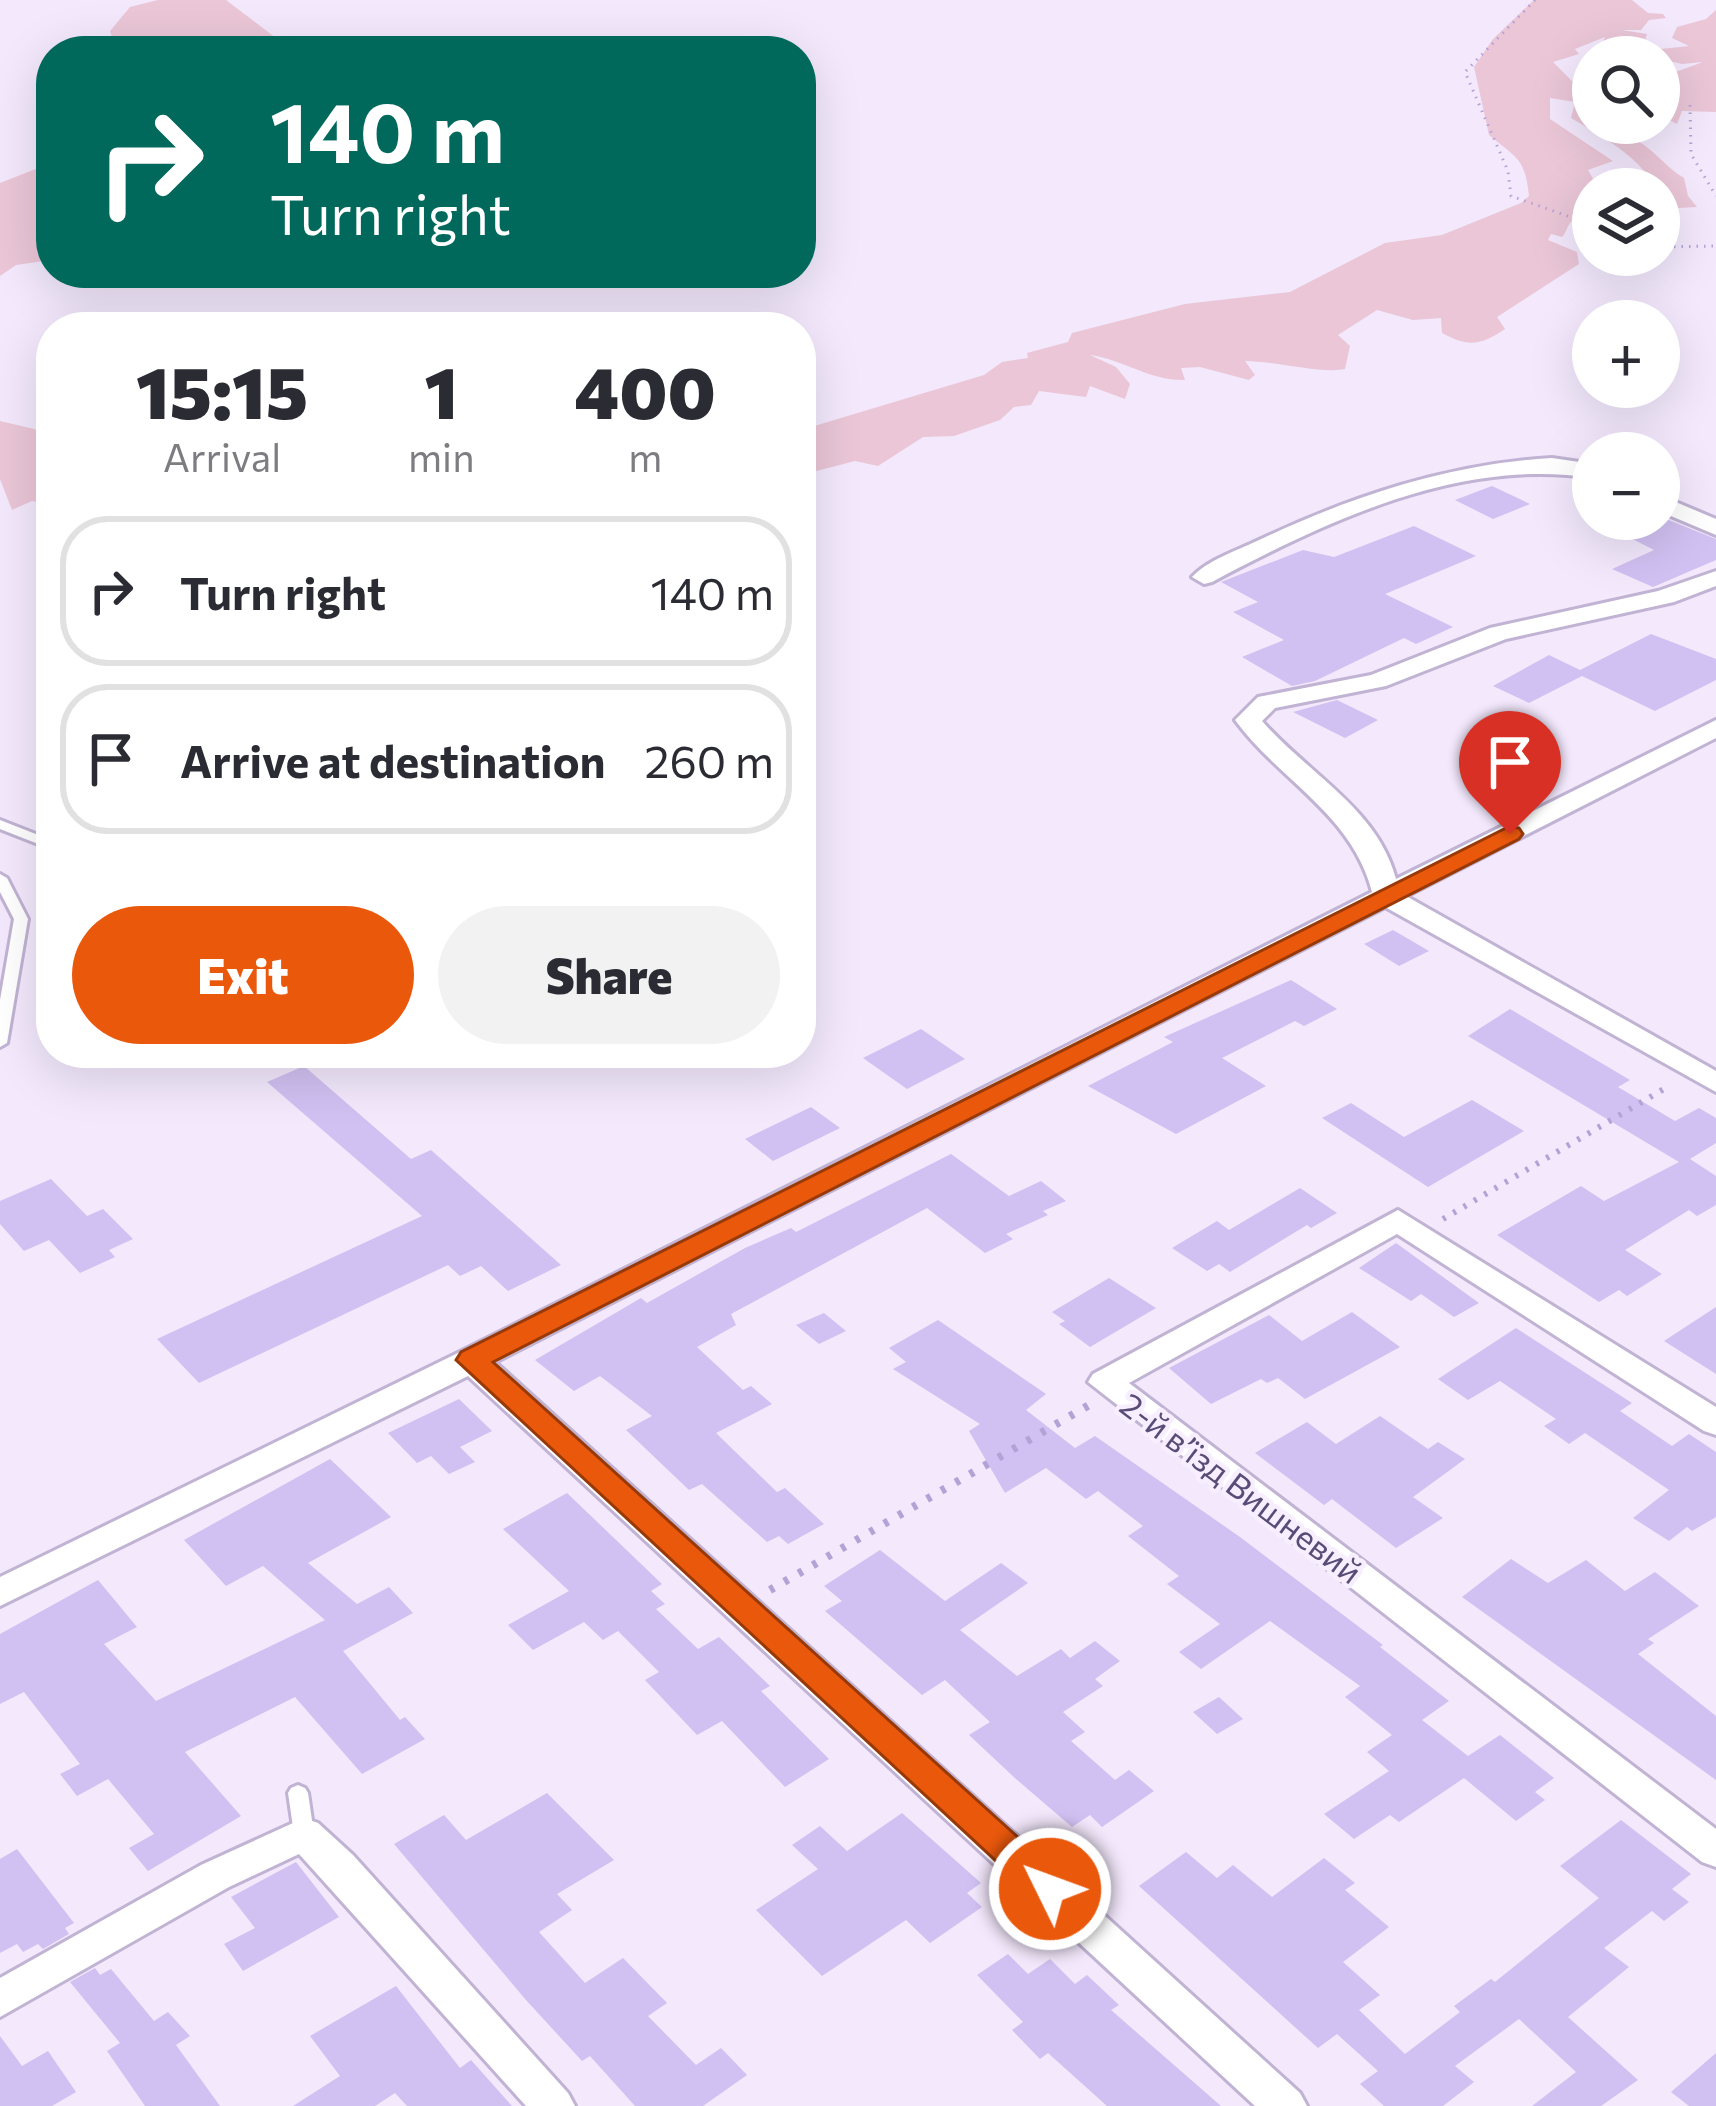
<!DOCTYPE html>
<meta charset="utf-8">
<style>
:root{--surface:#fff;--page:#f2f2f3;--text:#2b2b33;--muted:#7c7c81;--line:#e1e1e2;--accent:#ea580c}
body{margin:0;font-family:Commissioner,sans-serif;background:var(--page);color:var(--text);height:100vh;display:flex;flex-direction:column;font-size:45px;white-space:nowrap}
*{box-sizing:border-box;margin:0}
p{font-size:39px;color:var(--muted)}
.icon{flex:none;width:66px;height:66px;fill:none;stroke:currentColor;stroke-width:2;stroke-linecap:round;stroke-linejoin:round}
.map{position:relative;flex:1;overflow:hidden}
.panel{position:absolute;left:36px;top:312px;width:780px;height:756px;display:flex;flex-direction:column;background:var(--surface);border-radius:48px;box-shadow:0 12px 48px #0002}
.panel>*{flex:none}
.banner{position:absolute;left:36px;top:36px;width:780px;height:252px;border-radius:48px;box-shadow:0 12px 48px #0002;background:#00695c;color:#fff;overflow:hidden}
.tools{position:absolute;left:1572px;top:36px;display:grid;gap:24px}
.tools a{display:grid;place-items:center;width:108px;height:108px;border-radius:50%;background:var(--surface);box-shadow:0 12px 48px #0002;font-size:60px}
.pin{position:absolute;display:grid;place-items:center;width:102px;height:102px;color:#fff;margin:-123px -51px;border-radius:50% 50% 50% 0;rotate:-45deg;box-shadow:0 0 12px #0007}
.pin .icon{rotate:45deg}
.me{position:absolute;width:132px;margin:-66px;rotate:312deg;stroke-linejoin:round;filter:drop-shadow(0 0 9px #0008)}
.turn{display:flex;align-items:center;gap:42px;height:252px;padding:0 36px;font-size:54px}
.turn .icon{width:156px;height:156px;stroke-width:2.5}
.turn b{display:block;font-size:84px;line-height:102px}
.eta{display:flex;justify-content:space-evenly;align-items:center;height:204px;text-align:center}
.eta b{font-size:72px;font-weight:800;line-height:84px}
.cta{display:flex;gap:24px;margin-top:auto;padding:24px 36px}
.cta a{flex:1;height:138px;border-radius:72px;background:var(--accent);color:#fff;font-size:48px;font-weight:800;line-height:138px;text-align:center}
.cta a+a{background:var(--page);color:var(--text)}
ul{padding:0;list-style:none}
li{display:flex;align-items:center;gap:36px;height:150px;margin:0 24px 18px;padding:0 12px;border:6px solid var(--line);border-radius:48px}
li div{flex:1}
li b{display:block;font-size:45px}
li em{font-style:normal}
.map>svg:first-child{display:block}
</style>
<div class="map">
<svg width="1716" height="2106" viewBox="0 0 1716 2106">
<rect width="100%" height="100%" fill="#f3e8fc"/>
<path fill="#eac6d7" d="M158 0H226L293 51H116L110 31 130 7Z
M1534 0H1632L1648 13 1663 14 1666 18 1649 20 1641 30H1622L1647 34 1640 56 1593 57V61L1589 51 1601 46 1605 37 1575 49 1579 54 1553 62 1577 86 1587 81 1593 63V123H1623L1652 134 1636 140C1656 151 1665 167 1684 178L1688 196 1697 207 1659 209C1659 166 1606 139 1571 118L1575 102 1550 98V119L1613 161 1588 170 1599 189H1593C1593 208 1581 210 1570 223 1567 227 1566 233 1562 237L1551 234 1548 240 1577 252 1579 264 1497 317 1505 329C1480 346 1468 347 1442 333L1441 318 1413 320 1377 310 1338 335 1350 346 1345 369C1322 374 1275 361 1245 361L1255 375 1249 380 1200 367 1181 368 1185 380C1150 381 1125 360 1090 355L1116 367 1130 384 1125 399 1090 386 1086 397 1039 391 1031 405 1014 407 1000 420 954 436 923 437 878 466 855 461 801 475V430L984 375 1002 362 1028 358 1027 353 1068 342 1072 333 1185 304 1290 292 1385 243 1442 235 1521 203 1529 196C1525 157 1516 158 1489 135L1474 67 1493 39Z
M1716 10V112L1682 111 1677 124 1659 115 1665 96 1659 78 1703 62 1682 64 1661 59V49L1689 46 1672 38 1677 27 1706 19Z
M51 163V260L16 265 0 276V183Z
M0 421 51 433V505L32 501 12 510 0 479Z"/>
<path fill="#d1c0f2" d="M1492 486 1530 504 1493 519 1455 500Z
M1593 519H1666L1716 539V560L1653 587 1612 569 1654 550Z
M1414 526 1476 556 1385 594 1453 627 1416 644 1404 638 1315 681 1292 686 1242 657 1284 640 1233 612 1258 602 1221 582 1303 550 1334 557Z
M1651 634 1716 659V680L1655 711 1582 676 1529 703 1493 686 1549 655 1580 670Z
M1337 700 1378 720 1345 738 1293 712Z
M1393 930 1429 951 1399 966 1364 944Z
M1291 980 1337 1009 1304 1026 1295 1021 1222 1058 1266 1086 1176 1134 1088 1086 1173 1042 1164 1037Z
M1510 1009 1630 1080 1618 1087 1675 1121 1699 1108 1716 1118V1143L1690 1159 1716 1176V1205L1697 1216 1689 1210 1625 1250 1662 1274 1627 1296 1619 1290 1599 1302 1497 1235 1581 1186 1604 1201 1679 1162 1468 1036Z
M921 1029 965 1059 907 1089 863 1058Z
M304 1066 411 1159 431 1150 561 1265 508 1291 481 1266 460 1276 448 1265 199 1383 157 1339 422 1216 267 1082Z
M1472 1100 1524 1131 1428 1187 1322 1118 1351 1103 1404 1137Z
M811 1107 840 1128 773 1161 745 1139Z
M951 1154 1009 1196 1041 1181 1066 1201 1043 1211 1048 1215 1006 1234 1013 1239 985 1253 927 1208 731 1314 736 1325 697 1347 743 1390 751 1386 772 1404 716 1433 777 1492 785 1488 824 1524 788 1544 779 1536 767 1542 702 1484 689 1490 626 1430 652 1416 600 1376 574 1391 535 1360 641 1298 647 1303 745 1248 791 1228 796 1232Z
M51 1179 87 1216 103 1209 133 1239 109 1250 115 1257 80 1273 49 1240 24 1251 0 1224V1201Z
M1300 1188 1337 1213 1311 1228 1307 1225 1230 1272 1219 1264 1207 1271 1172 1248 1217 1221 1229 1230Z
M1396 1243 1479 1303 1454 1317 1421 1294 1411 1301 1359 1268Z
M1109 1278 1156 1308 1090 1347 1059 1324 1065 1321 1052 1312Z
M1716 1307V1374L1664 1341Z
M1352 1312 1400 1347 1305 1399 1278 1378 1267 1383 1261 1379 1211 1404 1169 1368 1269 1315 1302 1341Z
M824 1313 846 1331 819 1344 796 1325Z
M938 1320 1046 1394 1026 1410 1075 1448 1095 1436 1240 1537 1383 1645 1380 1647 1449 1701 1422 1720 1468 1756 1500 1735 1554 1778 1535 1792 1545 1800 1516 1821 1464 1778 1399 1822 1390 1815 1354 1839 1324 1814 1389 1771 1367 1752 1392 1735 1345 1697 1360 1686 1270 1621 1201 1669 1179 1652 1220 1624 1167 1584 1179 1576 1128 1536 1143 1526 1098 1491 1086 1499 1046 1468 1005 1493 969 1431 980 1424 893 1369 906 1362 889 1348Z
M1516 1328 1632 1403 1620 1411 1672 1446 1689 1434 1716 1452V1517L1692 1531 1687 1527 1669 1541 1633 1518 1669 1490 1585 1433 1569 1444 1544 1426 1556 1419 1500 1381 1468 1400 1438 1379Z
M459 1399 492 1431 460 1447 475 1462 449 1474 431 1456 417 1463 388 1433Z
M1380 1416 1428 1449 1438 1442 1465 1459 1413 1497 1443 1518 1396 1548 1332 1499 1324 1505 1255 1453 1307 1422 1336 1444Z
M330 1459 391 1517 308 1563 357 1604 389 1587 413 1613 343 1651 400 1720 405 1717 425 1739 362 1774 295 1697 185 1752 241 1816 148 1871 129 1848 154 1834 108 1779 77 1796 60 1774 80 1764 24 1692 0 1704V1634L98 1580 137 1627 104 1644 156 1701 325 1620 263 1566 226 1586 184 1540Z
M567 1493 662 1584 651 1591 665 1604 656 1609 698 1649 719 1637 770 1686 761 1691 829 1759 785 1787 722 1721 697 1735 645 1680 659 1672 618 1631 603 1640 584 1622 533 1650 508 1625 569 1591 503 1529Z
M880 1550 945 1601 1001 1563 1028 1583 960 1630 1017 1676 1061 1649 1070 1658 1095 1641 1120 1661 1095 1679 1103 1686 1063 1712 1085 1732 1071 1741 1115 1780 1129 1770 1154 1791 1102 1827 1090 1815 1072 1827 1016 1779 969 1735 990 1722 945 1680 922 1695 825 1611 842 1601 824 1586Z
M1511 1559 1548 1583 1586 1560 1625 1591 1655 1572 1699 1606 1648 1639 1654 1643 1638 1654 1716 1716V1780L1462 1597Z
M1219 1697 1243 1719 1217 1734 1193 1712Z
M547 1793 614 1860 557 1894 572 1910 539 1932 585 1983 623 1958 667 2003 648 2016 696 2065 721 2048 747 2075 703 2106H635L590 2056 582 2061 526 2000 394 1844 444 1815 466 1840Z
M902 1813 981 1883 967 1893 982 1907 930 1943 906 1920 822 1976 756 1910 818 1869 792 1845 820 1826 847 1851Z
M1621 1820 1691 1874 1672 1889 1689 1902 1664 1921 1652 1911 1604 1948 1629 1967 1568 2017 1638 2080 1601 2106H1532L1576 2072 1519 2019 1455 2066 1474 2082 1443 2106H1384L1360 2084 1378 2071 1337 2034 1318 2048 1139 1886 1186 1852 1217 1878 1233 1865 1272 1897 1324 1858 1355 1883 1345 1890 1389 1927 1343 1962 1380 1995 1359 2010 1405 2054 1460 2012 1454 2006 1491 1979 1495 1982 1599 1898 1560 1866Z
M17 1849 74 1923 65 1928 69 1934 43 1949 38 1944 23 1952 17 1944 0 1953V1859Z
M296 1862 339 1917 243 1971 224 1944 255 1928 231 1897Z
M1008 1954 1028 1974 1050 1959 1075 1984 1087 1975 1119 2005 1111 2010 1221 2106H1107L1048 2053 1040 2059 1012 2030 1023 2022 977 1975Z
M95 1968 100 1975 111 1969 154 2021 168 2012 190 2036 176 2045 220 2106H145L107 2051 120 2043 70 1982Z
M396 1986 460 2068 471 2060 512 2106H407L395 2093 375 2106H293L340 2076 310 2036Z
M0 2036 22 2066 48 2051 76 2092 52 2106H0Z
M1716 2053V2106H1689L1671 2092Z"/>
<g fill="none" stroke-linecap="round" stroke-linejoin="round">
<defs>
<path id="lane" d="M0 820 51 840V849L0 829Z
M0 874 7 878 28 919 7 1043 0 1047V1000L14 919 0 892Z
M298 1785 305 1788 308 1793 314 1834 311 1840 304 1842 297 1840 294 1834 288 1793 291 1788Z"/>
<path id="street" d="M1552 458 1593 464V478C1460 457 1327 521 1212 582L1204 584 1192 577C1208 560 1236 551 1257 541 1350 497 1448 464 1552 458Z
M1659 495 1716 519V535L1659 511Z
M1716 571V586L1674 602 1506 639 1386 686 1275 708 1262 721C1307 773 1378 809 1396 879L1716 720V738L1406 896 1716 1071V1092L1385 907 495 1362 1300 2093 1307 2106H1255L468 1376 0 1606V1577L460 1352 1372 892C1352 814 1280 781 1235 720L1258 697 1371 675 1490 628 1658 591Z
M1398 1210 1716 1407V1435L1704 1431 1397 1234 1129 1383 1716 1829V1867L1702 1862 1088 1382 1093 1374Z
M304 1818 318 1823 353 1855 568 2093 575 2106H526L299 1854 229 1887 0 2017V1978L201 1865Z"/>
</defs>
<use href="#lane" stroke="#c0b3d3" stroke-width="6"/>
<use href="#street" stroke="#c0b3d3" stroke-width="6"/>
<path stroke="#b4a2d7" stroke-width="3" stroke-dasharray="1.5 6" stroke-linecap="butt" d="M1535 0 1465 72 1508 171 1511 196 1593 225
M1690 105 1691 154 1716 196
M1659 247 1716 246"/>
<path stroke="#b4a2d7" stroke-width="6" stroke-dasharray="3 9" stroke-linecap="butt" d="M1443 1219 1669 1086"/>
<path stroke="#b4a2d7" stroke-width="8" stroke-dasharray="4.5 12" stroke-linecap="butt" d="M770 1590 1091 1404"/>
<use href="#lane" fill="#fff" fill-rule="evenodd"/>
<use href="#street" fill="#fff" fill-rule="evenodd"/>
</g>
<path fill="#ea580c" stroke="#983908" stroke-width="3" d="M1510 826 1519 828 1523 834 1519 839 493 1362 1063 1878 1068 1889 1063 1899 1050 1904 1037 1899 456 1360 461 1352Z"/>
<g text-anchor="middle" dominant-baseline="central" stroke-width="9" stroke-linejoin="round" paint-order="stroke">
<g font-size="33" fill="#594c77" stroke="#f7eeff">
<text transform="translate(1242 1487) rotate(37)">2-й вʼїзд Вишневий</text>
</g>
</g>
</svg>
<div class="tools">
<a><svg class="icon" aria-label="search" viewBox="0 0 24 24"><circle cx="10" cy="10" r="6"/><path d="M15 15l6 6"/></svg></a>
<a><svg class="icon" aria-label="layers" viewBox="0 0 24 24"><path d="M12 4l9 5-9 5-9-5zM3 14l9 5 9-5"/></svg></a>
<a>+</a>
<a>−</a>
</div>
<div class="pin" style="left:1510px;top:834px;background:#d93025"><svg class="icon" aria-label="arrive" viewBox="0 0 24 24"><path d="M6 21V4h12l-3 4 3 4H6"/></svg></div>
<svg class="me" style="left:1050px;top:1889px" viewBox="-20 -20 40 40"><circle r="17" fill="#ea580c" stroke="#fff" stroke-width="3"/><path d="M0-11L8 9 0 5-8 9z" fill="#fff"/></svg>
<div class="banner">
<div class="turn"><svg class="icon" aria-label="right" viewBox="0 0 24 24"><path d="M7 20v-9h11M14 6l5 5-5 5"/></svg><div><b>140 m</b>Turn right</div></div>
</div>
<section class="panel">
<div class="eta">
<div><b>15:15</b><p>Arrival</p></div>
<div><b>1</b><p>min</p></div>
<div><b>400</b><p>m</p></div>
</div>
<ul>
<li><svg class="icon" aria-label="right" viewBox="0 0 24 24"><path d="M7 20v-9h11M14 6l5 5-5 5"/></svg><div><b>Turn right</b></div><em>140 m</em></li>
<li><svg class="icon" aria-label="arrive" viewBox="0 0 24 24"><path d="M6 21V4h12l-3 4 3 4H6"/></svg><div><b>Arrive at destination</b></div><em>260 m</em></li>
</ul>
<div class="cta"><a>Exit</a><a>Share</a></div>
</section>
</div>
